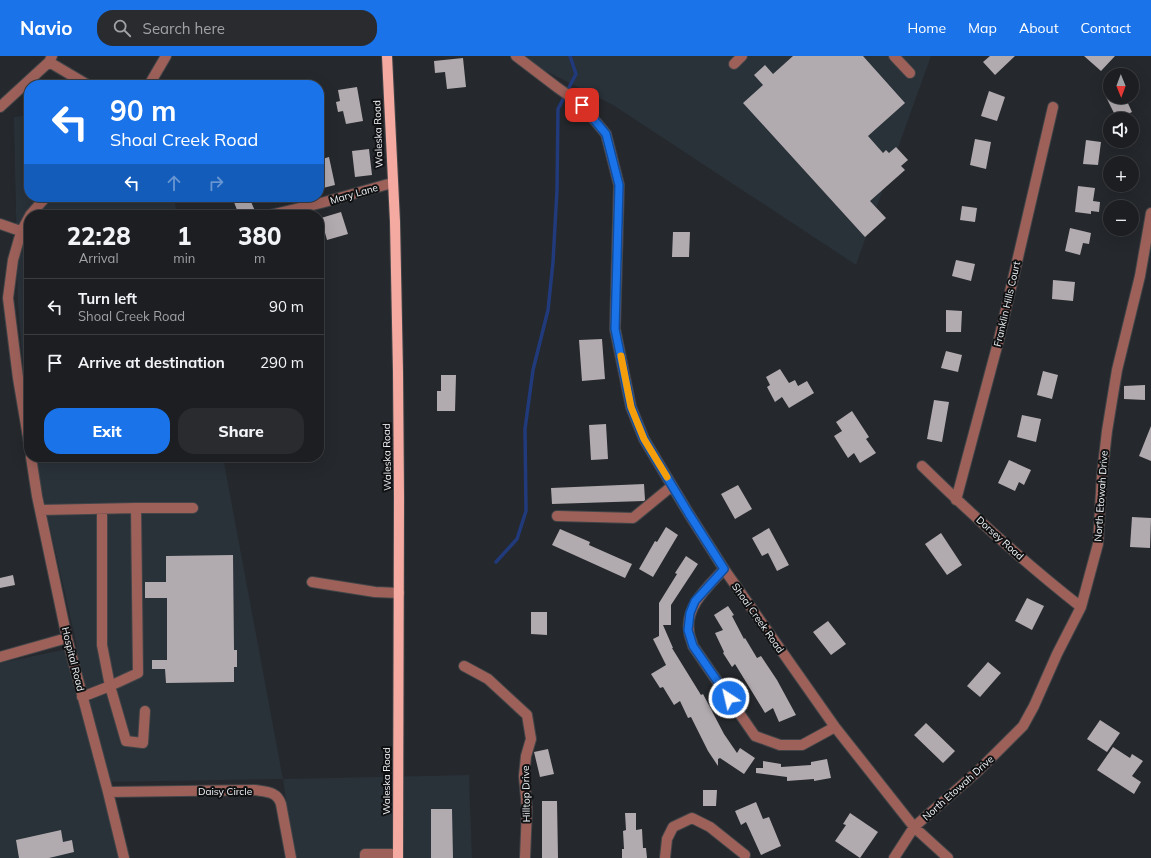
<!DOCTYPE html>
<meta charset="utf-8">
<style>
:root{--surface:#1c1e21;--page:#292b2e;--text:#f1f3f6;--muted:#a0a2a5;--line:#3a3c3f;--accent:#1a73e8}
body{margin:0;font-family:Mulish,sans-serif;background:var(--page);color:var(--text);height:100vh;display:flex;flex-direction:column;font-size:15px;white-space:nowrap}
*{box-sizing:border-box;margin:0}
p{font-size:13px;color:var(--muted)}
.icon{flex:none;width:22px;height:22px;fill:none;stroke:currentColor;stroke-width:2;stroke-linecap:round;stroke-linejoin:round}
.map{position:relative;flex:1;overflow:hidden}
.details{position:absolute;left:24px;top:154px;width:300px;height:252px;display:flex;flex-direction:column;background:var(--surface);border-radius:16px;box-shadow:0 4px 16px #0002,0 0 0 1px var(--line)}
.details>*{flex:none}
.banner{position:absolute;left:24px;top:24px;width:300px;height:122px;border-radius:16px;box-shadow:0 4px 16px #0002,0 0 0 1px var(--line);background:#1a73e8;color:#fff;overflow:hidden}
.needle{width:26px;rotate:179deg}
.controls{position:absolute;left:1103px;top:12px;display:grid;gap:8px}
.controls a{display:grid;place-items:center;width:36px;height:36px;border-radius:50%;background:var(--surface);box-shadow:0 4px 16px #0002,0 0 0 1px var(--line);font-size:20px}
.pin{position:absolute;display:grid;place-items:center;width:34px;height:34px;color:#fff;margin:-17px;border-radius:8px;box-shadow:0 2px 6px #0006}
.me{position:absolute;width:44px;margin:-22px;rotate:325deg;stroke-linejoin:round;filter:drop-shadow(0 0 3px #0008)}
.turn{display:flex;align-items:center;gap:14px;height:84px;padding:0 20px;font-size:18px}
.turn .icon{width:52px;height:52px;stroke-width:2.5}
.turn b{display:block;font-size:28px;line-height:34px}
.lanes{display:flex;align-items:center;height:38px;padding:0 20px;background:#0003;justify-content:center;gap:20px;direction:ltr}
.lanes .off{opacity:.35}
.eta{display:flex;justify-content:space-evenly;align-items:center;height:68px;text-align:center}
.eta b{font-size:24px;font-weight:800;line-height:28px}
.action{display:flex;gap:8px;margin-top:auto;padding:8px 20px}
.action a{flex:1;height:46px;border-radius:16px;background:var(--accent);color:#fff;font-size:16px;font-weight:800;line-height:46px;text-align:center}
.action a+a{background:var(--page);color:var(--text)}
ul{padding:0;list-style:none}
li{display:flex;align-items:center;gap:12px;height:56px;padding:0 20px;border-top:1px solid var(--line)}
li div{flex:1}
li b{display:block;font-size:15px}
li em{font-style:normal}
header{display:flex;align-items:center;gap:24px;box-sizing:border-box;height:56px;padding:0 20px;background:var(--accent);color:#fff}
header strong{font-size:19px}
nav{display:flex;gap:22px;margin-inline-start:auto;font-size:14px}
.search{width:280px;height:36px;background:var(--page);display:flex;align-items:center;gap:10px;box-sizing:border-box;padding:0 14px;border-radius:16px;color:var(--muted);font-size:15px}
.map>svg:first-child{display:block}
</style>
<header>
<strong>Navio</strong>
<div class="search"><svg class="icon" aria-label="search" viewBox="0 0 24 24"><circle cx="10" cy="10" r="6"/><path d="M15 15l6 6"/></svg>Search here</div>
<nav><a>Home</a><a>Map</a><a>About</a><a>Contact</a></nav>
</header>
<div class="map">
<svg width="1151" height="802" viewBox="0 0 1151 802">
<rect width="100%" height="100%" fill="#25282c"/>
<path fill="#293139" d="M516 0H931L856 209 613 49Z
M29 59V141H174L177 159H29V380L18 249 14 61Z
M34 401H223L283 723 469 719 472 802H294L283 723 103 726 126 802H0V607L77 591Z"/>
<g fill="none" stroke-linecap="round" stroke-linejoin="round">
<path stroke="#203a7b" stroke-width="3.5" d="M496 506 517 483 526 455 525 373 533 314 548 254 553 206 557 134 558 53 576 18 570 0"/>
</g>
<path fill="#b1abaf" d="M793 0H863L905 47 868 80 883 97 886 94 889 97 896 91 908 104 901 110 905 114 870 145 886 162 865 181 743 47 763 29 754 19 765 9 773 18Z
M990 0H1015L995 19 983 6Z
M1084 0H1115L1101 15Z
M463 2 466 31 447 33 445 16 435 17 434 5Z
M357 31 363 65 346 68 343 55 338 56 336 46 340 45 338 34Z
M989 35 1005 41 997 65 981 60Z
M1106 41H1125L1132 56 1117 63Z
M975 83 991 86 986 113 970 109Z
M1086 84 1101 86 1098 109 1083 108Z
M369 93 372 119 355 121 352 95Z
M329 101 335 129 319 133V104Z
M1078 130 1095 132 1093 145 1100 146 1099 156 1091 155V158L1075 156Z
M232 141H249L255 155 246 159H239Z
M962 150 977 152 975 166 960 164Z
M341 156 348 178 327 184 321 162Z
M1070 172 1091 177 1089 188 1083 187 1080 199 1065 195Z
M673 176H690L689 201H672Z
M956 204 975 208 971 225 952 220Z
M1053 224 1075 226 1073 245 1052 243Z
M946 254 962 255 961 276H946Z
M602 283 605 323 582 325 579 284Z
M946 295 962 299 958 316 941 312Z
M780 313 789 327 795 324 798 330 807 325 814 337 789 352 782 341 775 346 767 331 770 329 766 321Z
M1043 315 1058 319 1052 343 1037 339Z
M441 319H456L455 355H437V335H441Z
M1145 329V344L1124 343V330Z
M934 344 949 346 942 386 927 383Z
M852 355 869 381 866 383 876 397 860 407 854 397 848 402 834 380 842 375 836 366Z
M1022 359 1041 363 1036 386 1017 381Z
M606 368 608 403 591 404 589 369Z
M1151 370V405L1139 400Z
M1009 404 1031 414 1024 429 1019 426 1015 435 998 427Z
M644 428 645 444 644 445 552 448 551 432Z
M738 429 752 453 735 463 721 438Z
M1132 461 1151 462 1150 492 1130 491Z
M666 471 678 479 653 521 639 513 655 485 657 486Z
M769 472 789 509 777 515 768 497 762 500 752 482Z
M560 473 590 486 589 489 632 508 625 522 552 489Z
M941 477 962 509 947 519 925 488Z
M233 499 234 594H237V611H234V626L166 627 165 613H152V604H167V542H145V526H166V500Z
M686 500 698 508 671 549V569H663L673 592H672L701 639 703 638 724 678 737 697 740 692 755 702 744 718 720 702 718 703V710L708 695 691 661 688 662 680 645 674 649 663 631 660 632 651 618 666 609 653 583 659 580V547L677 518 675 517Z
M13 519 15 529 0 532V522Z
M1027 542 1044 550 1032 574 1015 565Z
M728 550 734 559 732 560 744 583 745 582 757 602 761 600 777 624 796 659 779 666 773 652 765 657 735 608 732 611 723 597 724 596 715 577 723 574 714 559Z
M531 556H547V579L531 578Z
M828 565 846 588 831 599 813 576Z
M988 606 1001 617 980 641 967 630Z
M1100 664 1120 677 1107 696 1087 683Z
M926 667 955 695 943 707 914 679Z
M1113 691 1130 702 1132 698 1143 705 1132 720 1141 726 1134 738 1097 714Z
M548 693 554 718 540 721 534 696Z
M827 703 831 722 814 725V723L787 725V721L756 717V712H763V705L781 708V711L811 709V706Z
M703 734H717L716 750H703Z
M542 745H557L558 802H542Z
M756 746 763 763 769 761 781 790 761 799 746 766 741 769 735 755Z
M431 753H452L453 802H431Z
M625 757H636V774L642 773 643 792H646L647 802H622V793H624L623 775 626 774Z
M850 757 878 776 860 802 835 785 846 769 843 768Z
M61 774 63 786 72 784 74 796 49 802H19L16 784Z"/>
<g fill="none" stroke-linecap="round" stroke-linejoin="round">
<defs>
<path id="minor" d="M516 0 558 32 582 49 606 78 619 129 615 273 631 351 644 383 689 458 724 513 835 671 914 771 948 802
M894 0 910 17
M49 6 88 29
M734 8 742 0
M149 29 166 0
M0 51 49 6 52 0
M30 159 46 141
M270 159 321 147 392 127
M29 161 21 176 13 204 8 242 18 322 29 387
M0 168 29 178
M31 401 37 440 67 582 108 736 124 802
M922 410C972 459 1025 507 1081 551
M956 444 999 283 1053 51
M136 452H193
M40 454 136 452 138 617 110 630 102 589V453
M557 460 633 462 672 430
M724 513C709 530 685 550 689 575 689 580 692 585 693 590L755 680 780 689H802L835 671
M312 526 375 536 399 537
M0 601 67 582
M464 610 488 623 527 659 531 683 526 700 524 720 527 753 525 802
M82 641 110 630 126 685 143 687 145 655
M108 736 254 734C266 736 277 735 281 748L291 802
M365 802V798H398
M665 802 667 783 673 771 692 762 710 771 745 799
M894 802 914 771 978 715 1023 670 1034 650 1057 598 1081 551 1098 488 1102 419 1107 375 1117 314 1140 220 1151 157"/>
<path id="major" d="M387 0 395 166 398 316 399 441 398 802"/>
</defs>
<use href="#minor" stroke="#424548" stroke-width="12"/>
<use href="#major" stroke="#424548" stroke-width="12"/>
<use href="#minor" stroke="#9d615a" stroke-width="10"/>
<use href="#major" stroke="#f5aaa1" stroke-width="10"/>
</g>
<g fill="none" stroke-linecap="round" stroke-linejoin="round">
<defs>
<path id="route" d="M582 49 606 78 619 129 615 273 631 351 644 383 689 458 724 513 695 545 690 557 688 574 693 590 729 642"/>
</defs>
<use href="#route" stroke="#114b97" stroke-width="10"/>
<use href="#route" stroke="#1a73e8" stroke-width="7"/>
<path stroke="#f59e0b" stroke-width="7" d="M621 300 631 351 644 383 667 421"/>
</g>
<g text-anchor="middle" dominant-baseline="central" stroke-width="4" stroke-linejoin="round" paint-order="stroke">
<g font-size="10" fill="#f1f4f6" stroke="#0f1113">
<text transform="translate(378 78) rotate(-92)">Waleska Road</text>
<text transform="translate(354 138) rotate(-16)">Mary Lane</text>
<text transform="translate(1007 248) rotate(-77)">Franklin Hills Court</text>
<text transform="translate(387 401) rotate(-91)">Waleska Road</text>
<text transform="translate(1101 440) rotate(-86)">North Etowah Drive</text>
<text transform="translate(1000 482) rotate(42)">Dorsey Road</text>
<text transform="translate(758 562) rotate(55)">Shoal Creek Road</text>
<text transform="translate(73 603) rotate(76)">Hospital Road</text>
<text transform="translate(386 725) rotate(-90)">Waleska Road</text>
<text transform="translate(958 732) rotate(-42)">North Etowah Drive</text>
<text x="225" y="735">Daisy Circle</text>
<text transform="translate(526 738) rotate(-91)">Hilltop Drive</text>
</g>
</g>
</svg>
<div class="controls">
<a><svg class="needle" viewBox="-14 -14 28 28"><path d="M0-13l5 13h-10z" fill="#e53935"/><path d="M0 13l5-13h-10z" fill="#a0a2a5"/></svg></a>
<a><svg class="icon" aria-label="sound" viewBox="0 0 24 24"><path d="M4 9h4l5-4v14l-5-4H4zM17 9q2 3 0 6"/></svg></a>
<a>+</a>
<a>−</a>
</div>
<div class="pin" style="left:582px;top:49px;background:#d93025"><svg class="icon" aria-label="arrive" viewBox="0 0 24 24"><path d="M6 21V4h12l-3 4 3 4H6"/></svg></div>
<svg class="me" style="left:729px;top:642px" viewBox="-20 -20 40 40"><circle r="17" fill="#1a73e8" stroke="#fff" stroke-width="3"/><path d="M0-11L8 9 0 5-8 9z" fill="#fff"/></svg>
<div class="banner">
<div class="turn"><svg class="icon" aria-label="left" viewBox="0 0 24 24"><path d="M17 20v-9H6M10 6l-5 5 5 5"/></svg><div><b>90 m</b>Shoal Creek Road</div></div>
<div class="lanes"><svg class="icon" aria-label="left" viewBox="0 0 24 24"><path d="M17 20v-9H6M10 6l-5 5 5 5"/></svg><svg class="icon off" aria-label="ahead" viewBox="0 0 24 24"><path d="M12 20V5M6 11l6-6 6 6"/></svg><svg class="icon off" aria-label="right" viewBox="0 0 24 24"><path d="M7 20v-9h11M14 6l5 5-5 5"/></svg></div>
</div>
<section class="details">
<div class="eta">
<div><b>22:28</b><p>Arrival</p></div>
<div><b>1</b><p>min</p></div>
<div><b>380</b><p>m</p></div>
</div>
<ul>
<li><svg class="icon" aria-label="left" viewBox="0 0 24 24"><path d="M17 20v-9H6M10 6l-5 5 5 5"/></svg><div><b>Turn left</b><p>Shoal Creek Road</p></div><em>90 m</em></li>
<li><svg class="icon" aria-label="arrive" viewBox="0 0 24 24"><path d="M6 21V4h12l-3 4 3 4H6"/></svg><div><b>Arrive at destination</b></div><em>290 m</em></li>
</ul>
<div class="action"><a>Exit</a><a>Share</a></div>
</section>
</div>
